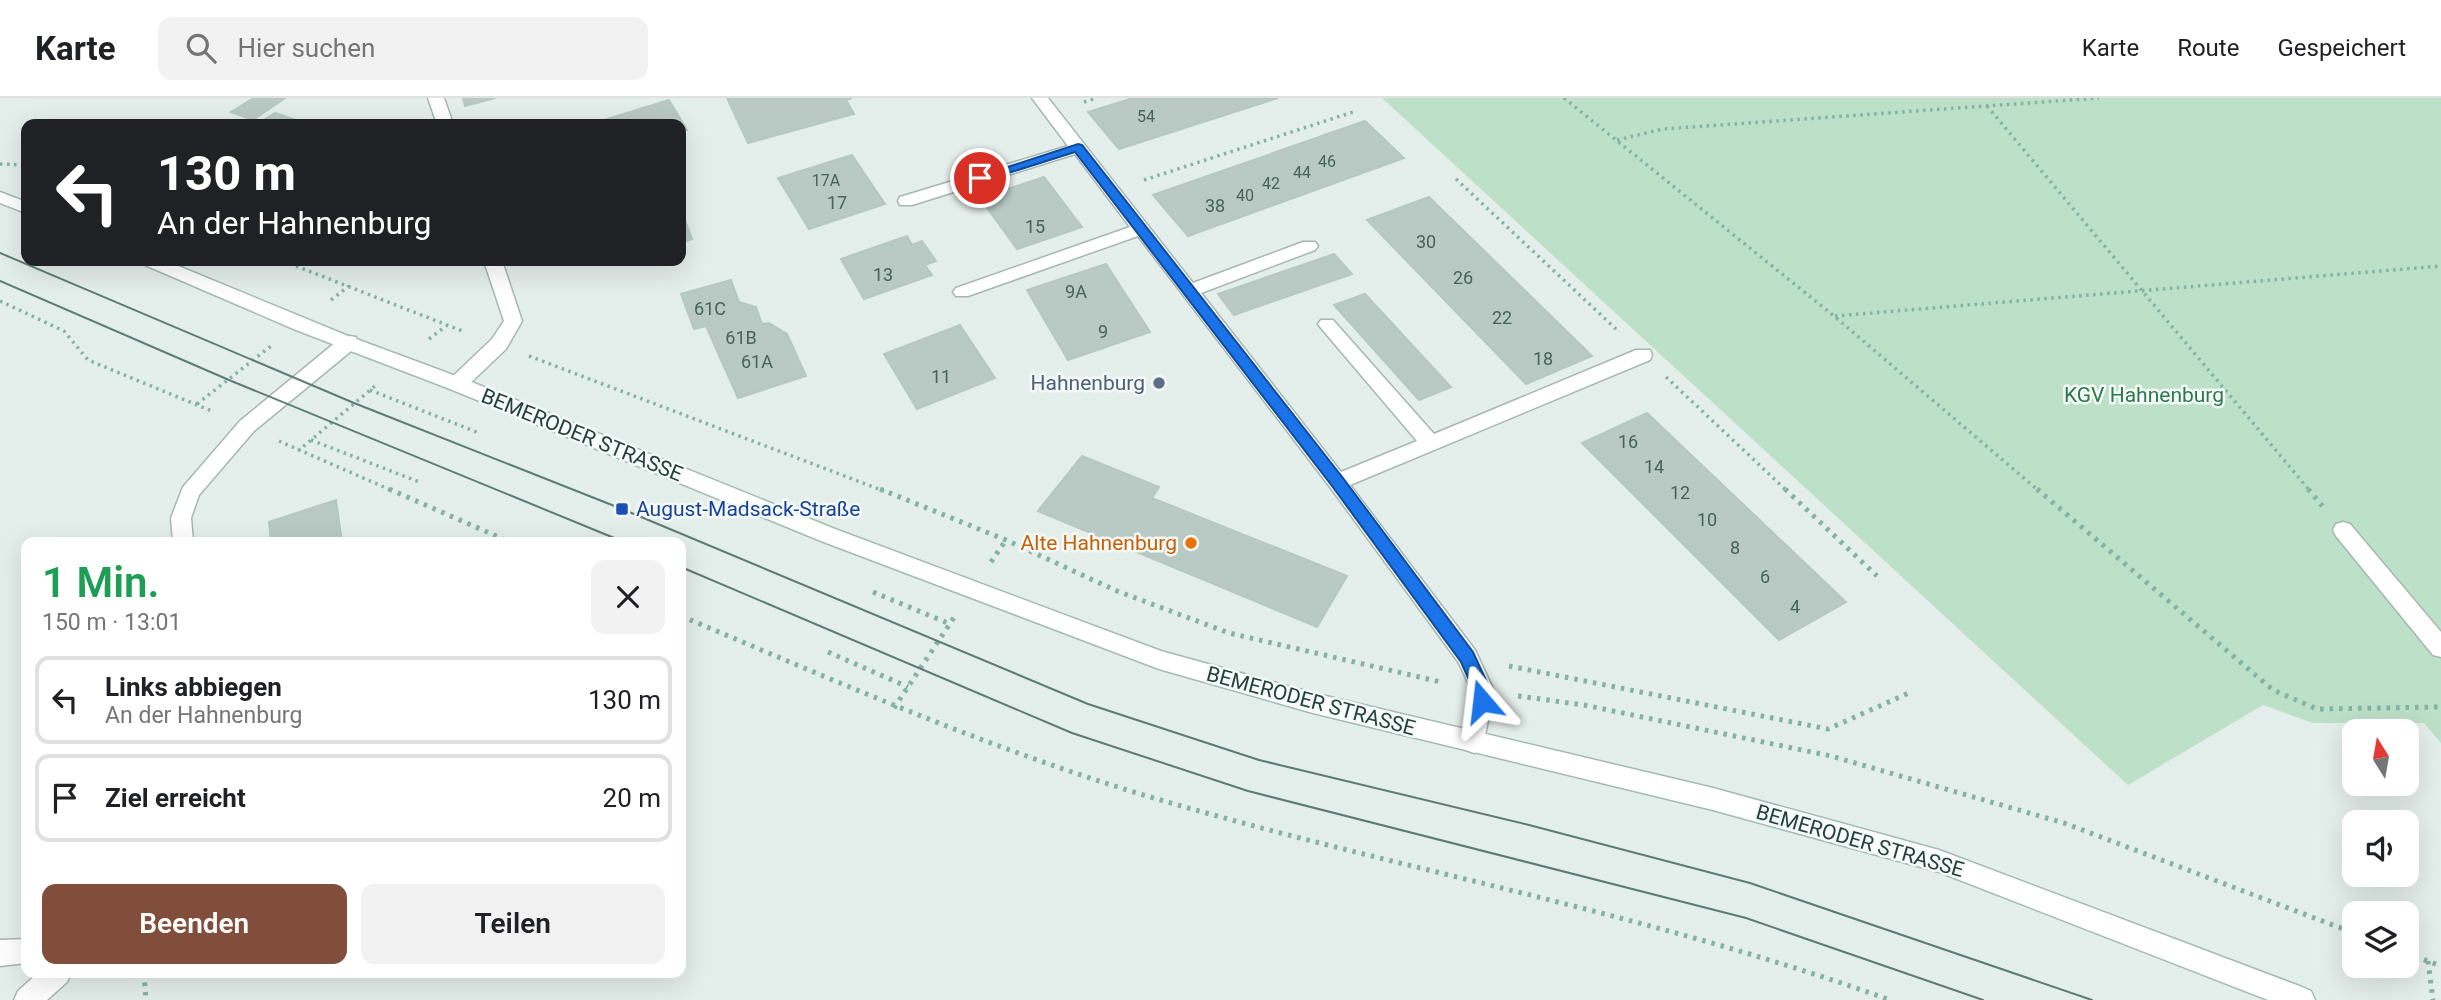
<!DOCTYPE html>
<html lang="de">
<meta charset="utf-8">
<style>
:root{--surface:#fff;--page:#f2f2f2;--text:#202124;--muted:#757577;--line:#e0e0e0;--accent:#814e3c}
body{margin:0;font-family:Roboto,sans-serif;background:var(--page);color:var(--text);height:100vh;display:flex;flex-direction:column;font-size:26px;white-space:nowrap}
*{box-sizing:border-box;margin:0}
p{font-size:23px;color:var(--muted)}
.icon{flex:none;width:38px;height:38px;fill:none;stroke:currentColor;stroke-width:2;stroke-linecap:round;stroke-linejoin:round}
.map{position:relative;flex:1;overflow:hidden}
.panel{position:absolute;left:21px;top:439px;width:665px;height:441px;display:flex;flex-direction:column;background:var(--surface);border-radius:14px;box-shadow:0 7px 28px #0002}
.panel>*{flex:none}
.guide{position:absolute;left:21px;top:21px;width:665px;height:147px;border-radius:14px;box-shadow:0 7px 28px #0002;background:#202124;color:#fff;overflow:hidden}
.needle{width:46px;rotate:349deg}
.tools{position:absolute;left:2342px;top:621px;display:grid;gap:14px}
.tools a{display:grid;place-items:center;width:77px;height:77px;border-radius:14px;background:var(--surface);box-shadow:0 7px 28px #0002;font-size:35px}
.pin{position:absolute;display:grid;place-items:center;width:60px;height:60px;color:#fff;margin:-30px;border:4px solid #fff;border-radius:50%;box-shadow:0 2px 7px #0007}
.me{position:absolute;width:77px;margin:-38px;rotate:343deg;stroke-linejoin:round;filter:drop-shadow(0 0 5px #0008)}
.turn{display:flex;align-items:center;gap:24px;height:147px;padding:0 21px;font-size:32px}
.turn .icon{width:91px;height:91px;stroke-width:2.5}
.turn b{display:block;font-size:49px;line-height:60px}
.round{display:grid;place-items:center;flex:none;width:74px;height:74px;border-radius:14px;background:var(--page)}
.head{display:flex;align-items:center;justify-content:space-between;height:119px;padding:0 21px}
h1{font-size:42px;font-weight:600;line-height:52px;color:#1e9e55}
.primary-button{display:flex;gap:14px;margin-top:auto;padding:14px 21px}
.primary-button a{flex:1;height:80px;border-radius:14px;background:var(--accent);color:#fff;font-size:28px;font-weight:600;line-height:80px;text-align:center}
.primary-button a+a{background:var(--page);color:var(--text)}
ul{padding:0;list-style:none}
li{display:flex;align-items:center;gap:21px;height:88px;margin:0 14px 10px;padding:0 7px;border:4px solid var(--line);border-radius:14px}
li div{flex:1}
li b{display:block;font-size:26px}
li em{font-style:normal}
header{display:flex;align-items:center;gap:42px;box-sizing:border-box;height:98px;padding:0 35px;background:var(--surface);border-bottom:2px solid var(--line)}
header strong{font-size:33px}
nav{display:flex;gap:38px;margin-inline-start:auto;font-size:24px}
.search{width:490px;height:63px;background:var(--page);display:flex;align-items:center;gap:18px;box-sizing:border-box;padding:0 24px;border-radius:14px;color:var(--muted);font-size:26px}
.map>svg:first-child{display:block}
</style>
<header>
<strong>Karte</strong>
<div class="search"><svg class="icon" aria-label="search" viewBox="0 0 24 24"><circle cx="10" cy="10" r="6"/><path d="M15 15l6 6"/></svg>Hier suchen</div>
<nav><a>Karte</a><a>Route</a><a>Gespeichert</a></nav>
</header>
<div class="map">
<svg width="2441" height="902" viewBox="0 0 2441 902">
<rect width="100%" height="100%" fill="#e4eeea"/>
<path fill="#bde0c8" d="M1382 0H2441V645L2424 625H2313L2263 607 2128 687Z"/>
<path fill="#b9c9c3" stroke="#b6c8c2" stroke-width="2" d="M254 0H285L253 22 231 14Z
M463 0H495L465 8Z
M727 0H852L846 2 854 16 748 45Z
M1133 0H1278L1119 51 1088 14Z
M669 2 687 32 681 34V26H610L607 21Z
M275 15 308 26H257Z
M1365 23 1404 60 1188 138 1153 97Z
M852 57 885 106 809 131 778 80Z
M1044 79 1082 129 1017 151 980 100Z
M1429 99 1592 258 1526 286 1367 122Z
M681 112 692 141 681 145Z
M907 138 912 147 922 143 936 163 925 167 932 177 864 201 841 161Z
M1334 156 1352 176 1234 217 1218 196Z
M1106 166 1150 234 1068 262 1027 192Z
M731 182 739 204 756 209 762 226 769 225 787 236 806 278 738 300 706 228 694 231 681 196Z
M1365 196 1451 289 1419 302 1334 207Z
M960 227 995 280 917 311 884 256Z
M1647 315 1846 504 1779 542 1582 345Z
M1082 358 1159 389 1152 400 1347 478 1317 529 1038 413Z
M336 402 342 444H271L269 424Z"/>
<g fill="none" stroke-linecap="round" stroke-linejoin="round">
<defs>
<path id="lane" d="M428 0H444L453 26H437Z
M484 163H502L522 223 506 251 464 291H450L447 286 450 281 492 241 504 223Z
M2343 424 2350 426 2441 534V559L2433 557 2336 438 2333 432 2336 426Z
M26 841V865L0 868V842Z
M38 875H71L67 884 47 902H14L18 893Z"/>
<path id="street" d="M1032 0H1048L1193 185 1303 144H1315L1318 148 1315 152 1201 195 1341 374 1417 343 1321 230 1318 226 1321 222H1333L1434 336 1636 252H1650L1652 257 1650 262 1350 387 1475 552 1494 593 1482 652 1474 655 1466 652 1462 645 1472 593 1459 565 1330 389 1138 138 968 198H956L953 194 956 190 1130 129 1075 56 912 107H900L898 103 900 99 1068 48Z
M349 238 356 239 358 244 356 249 254 333 199 397 191 420 193 444H173L171 420 183 389 240 323 342 239Z"/>
<path id="secondary" d="M0 94 26 104V115L0 105Z
M142 163H166L348 238 464 281 835 431 1161 553 1313 595 1713 690 1939 752 2302 889 2311 893 2315 902H2268L1939 774 1713 712 1313 615 1159 571 821 443 450 291 296 232 145 167Z"/>
</defs>
<use href="#lane" stroke="#a6b7b2" stroke-width="3"/>
<use href="#street" stroke="#a6b7b2" stroke-width="3"/>
<use href="#secondary" stroke="#a2bbb3" stroke-width="3"/>
<path stroke="#84b3a6" stroke-width="3.5" stroke-dasharray="2.5 4.5" stroke-linecap="butt" d="M1564 0 1834 218 2039 393
M1084 4 1097 0
M1987 8 2310 393
M1617 42 1663 31 2099 0
M0 66 26 67
M1456 81 1617 232
M1144 82 1353 14
M283 163 465 234
M331 202 349 188
M0 203 64 233 88 262 214 314
M1835 218 2441 168
M429 241 446 228
M529 258 884 393
M1666 279 1787 393
M370 292 479 335
M197 306 271 248
M311 342 422 385
M279 343 393 393
M298 353 375 288"/>
<path stroke="#84b3a6" stroke-width="5" stroke-dasharray="3.5 6" stroke-linecap="butt" d="M389 391 510 444
M880 391 1006 442 1117 493 1229 535 1441 584
M1785 391 1877 478
M2037 391 2273 592 2317 611 2441 609
M2308 391 2324 410
M991 464 1006 442
M873 494 950 526
M681 518C838 584 994 653 1157 701 1400 772 1652 816 1890 902
M828 554 908 589
M1509 568 1828 631 1911 594
M1518 598 1584 607 1831 658 2064 725 2354 835
M894 610 955 518
M2406 855 2441 868
M2428 863 2433 902
M144 875 146 902"/>
<use href="#lane" fill="#fff" fill-rule="evenodd"/>
<use href="#street" fill="#fff" fill-rule="evenodd"/>
<use href="#secondary" fill="#fff" fill-rule="evenodd"/>
<path stroke="#5d7c75" stroke-width="2" d="M0 155 354 305 622 411 1088 606 1259 662 1529 727 1750 785 2092 902
M0 183 229 282 624 444
M681 469 1072 635 1248 693 1746 820 1983 902"/>
</g>
<path fill="#1a73e8" stroke="#114b97" stroke-width="2" d="M1078 46 1082 47 1343 380 1473 554 1491 593 1488 608 1482 611 1476 608 1474 593 1461 564 1332 388 1075 54 980 84 974 80Z"/>
<circle fill="#5c6f8a" stroke="#f5faf8" stroke-width="2.5" cx="1159" cy="285" r="7"/>
<rect fill="#1a4fb4" stroke="#f5faf8" stroke-width="2.5" x="615" y="404" width="14" height="14" rx="3.5"/>
<circle fill="#e8710a" stroke="#f5faf8" stroke-width="2.5" cx="1191" cy="445" r="7"/>
<g text-anchor="middle" dominant-baseline="central" stroke-width="5" stroke-linejoin="round" paint-order="stroke">
<g font-size="16" fill="#48635c">
<text x="1146" y="18">54</text>
<text x="1327" y="63">46</text>
<text x="1302" y="74">44</text>
<text x="826" y="82">17A</text>
<text x="1271" y="85">42</text>
<text x="1245" y="97">40</text>
</g>
<g font-size="18" fill="#48635c">
<text x="837" y="104">17</text>
<text x="1215" y="107">38</text>
<text x="1035" y="128">15</text>
<text x="1426" y="143">30</text>
<text x="883" y="176">13</text>
<text x="1463" y="179">26</text>
<text x="1076" y="193">9A</text>
<text x="710" y="210">61C</text>
<text x="1502" y="219">22</text>
<text x="1103" y="233">9</text>
<text x="741" y="239">61B</text>
<text x="1543" y="260">18</text>
<text x="757" y="263">61A</text>
<text x="941" y="278">11</text>
<text x="1628" y="343">16</text>
<text x="1654" y="368">14</text>
<text x="1680" y="394">12</text>
<text x="1707" y="421">10</text>
<text x="1735" y="449">8</text>
<text x="1765" y="478">6</text>
<text x="1795" y="508">4</text>
</g>
<g font-size="21" fill="#4e5e75" stroke="#f5faf8" text-anchor="end">
<text x="1145" y="285">Hahnenburg</text>
</g>
<g font-size="21" fill="#2b7a4c" stroke="#f5faf8">
<text x="2144" y="297">KGV Hahnenburg</text>
</g>
<g font-size="21" fill="#23413a" stroke="#f5faf8">
<text transform="translate(582 337) rotate(22)">BEMERODER STRASSE</text>
<text transform="translate(1311 603) rotate(15)">BEMERODER STRASSE</text>
<text transform="translate(1860 743) rotate(16)">BEMERODER STRASSE</text>
</g>
<g font-size="21" fill="#164399" stroke="#f5faf8" text-anchor="start">
<text x="636" y="411">August-Madsack-Straße</text>
</g>
<g font-size="21" fill="#c56008" stroke="#f5faf8" text-anchor="end">
<text x="1177" y="445">Alte Hahnenburg</text>
</g>
</g>
</svg>
<div class="tools">
<a><svg class="needle" viewBox="-14 -14 28 28"><path d="M0-13l5 13h-10z" fill="#e53935"/><path d="M0 13l5-13h-10z" fill="#757577"/></svg></a>
<a><svg class="icon" aria-label="sound" viewBox="0 0 24 24"><path d="M4 9h4l5-4v14l-5-4H4zM17 9q2 3 0 6"/></svg></a>
<a><svg class="icon" aria-label="layers" viewBox="0 0 24 24"><path d="M12 4l9 5-9 5-9-5zM3 14l9 5 9-5"/></svg></a>
</div>
<div class="pin" style="left:980px;top:80px;background:#d93025"><svg class="icon" aria-label="arrive" viewBox="0 0 24 24"><path d="M6 21V4h12l-3 4 3 4H6"/></svg></div>
<svg class="me" style="left:1482px;top:603px" viewBox="-20 -20 40 40"><path d="M0-17L14 15 0 8-14 15z" fill="#1a73e8" stroke="#fff" stroke-width="4"/></svg>
<div class="guide">
<div class="turn"><svg class="icon" aria-label="left" viewBox="0 0 24 24"><path d="M17 20v-9H6M10 6l-5 5 5 5"/></svg><div><b>130 m</b>An der Hahnenburg</div></div>
</div>
<section class="panel">
<div class="head"><div><h1>1 Min.</h1><p>150 m · 13:01</p></div><a class="round"><svg class="icon" aria-label="close" viewBox="0 0 24 24"><path d="M6 6l12 12M18 6L6 18"/></svg></a></div>
<ul>
<li><svg class="icon" aria-label="left" viewBox="0 0 24 24"><path d="M17 20v-9H6M10 6l-5 5 5 5"/></svg><div><b>Links abbiegen</b><p>An der Hahnenburg</p></div><em>130 m</em></li>
<li><svg class="icon" aria-label="arrive" viewBox="0 0 24 24"><path d="M6 21V4h12l-3 4 3 4H6"/></svg><div><b>Ziel erreicht</b></div><em>20 m</em></li>
</ul>
<div class="primary-button"><a>Beenden</a><a>Teilen</a></div>
</section>
</div>
